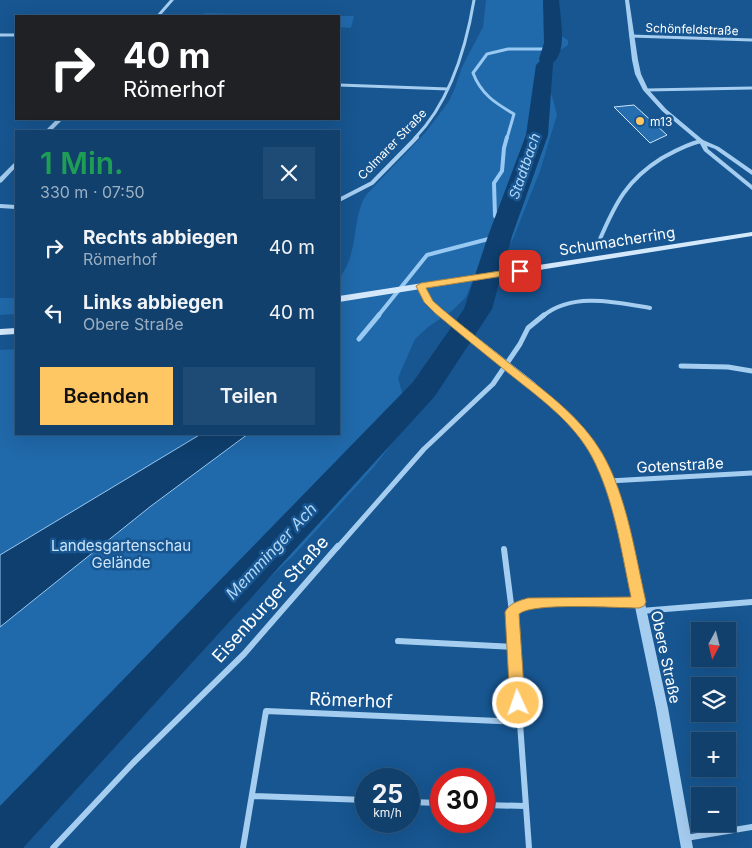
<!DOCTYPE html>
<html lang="de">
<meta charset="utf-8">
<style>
:root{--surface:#11406d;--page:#1e4b75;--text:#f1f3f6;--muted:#9cafc2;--line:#305980;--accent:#ffc664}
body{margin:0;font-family:Inter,sans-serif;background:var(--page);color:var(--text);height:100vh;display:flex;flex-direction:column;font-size:19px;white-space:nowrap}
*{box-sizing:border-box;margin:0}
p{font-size:16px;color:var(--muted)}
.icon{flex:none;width:28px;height:28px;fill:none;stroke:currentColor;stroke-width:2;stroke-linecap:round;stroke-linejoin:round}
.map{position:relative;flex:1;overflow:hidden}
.drawer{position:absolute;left:15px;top:130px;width:325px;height:305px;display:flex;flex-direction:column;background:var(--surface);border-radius:0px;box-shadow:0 5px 20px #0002,0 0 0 1px var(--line)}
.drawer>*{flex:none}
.hud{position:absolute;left:15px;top:15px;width:325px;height:105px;border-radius:0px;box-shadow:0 5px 20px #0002,0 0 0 1px var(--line);background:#202124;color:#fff;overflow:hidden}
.needle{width:32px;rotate:187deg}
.buttons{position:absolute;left:691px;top:622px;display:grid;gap:10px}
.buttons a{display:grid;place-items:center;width:45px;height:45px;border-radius:0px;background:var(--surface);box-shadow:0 5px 20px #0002,0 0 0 1px var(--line);font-size:25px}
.speed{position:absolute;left:355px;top:768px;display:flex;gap:10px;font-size:25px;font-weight:700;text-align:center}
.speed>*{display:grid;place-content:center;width:65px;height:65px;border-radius:50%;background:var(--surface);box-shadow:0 5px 20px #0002,0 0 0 1px var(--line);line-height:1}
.speed small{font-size:12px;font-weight:400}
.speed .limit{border:8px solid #d22;background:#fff;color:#111}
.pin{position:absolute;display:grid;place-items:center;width:42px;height:42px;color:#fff;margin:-21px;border-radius:10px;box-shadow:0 2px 8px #0006}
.me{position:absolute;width:55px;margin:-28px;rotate:357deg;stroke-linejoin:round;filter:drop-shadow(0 0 4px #0008)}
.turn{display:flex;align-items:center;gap:18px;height:105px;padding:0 25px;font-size:22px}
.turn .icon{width:65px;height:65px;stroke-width:2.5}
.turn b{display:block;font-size:35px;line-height:42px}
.round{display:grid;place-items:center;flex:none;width:52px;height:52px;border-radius:0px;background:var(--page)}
.head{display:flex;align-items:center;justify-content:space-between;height:85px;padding:0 25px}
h1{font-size:30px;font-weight:600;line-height:38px;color:#1e9e55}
.button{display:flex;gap:10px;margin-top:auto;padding:10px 25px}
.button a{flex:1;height:58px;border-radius:0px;background:var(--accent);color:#111;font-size:20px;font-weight:600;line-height:58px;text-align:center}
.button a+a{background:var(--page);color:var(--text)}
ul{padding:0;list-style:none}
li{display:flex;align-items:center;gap:15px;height:65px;padding:0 25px}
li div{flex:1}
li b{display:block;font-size:19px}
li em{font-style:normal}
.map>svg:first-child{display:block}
</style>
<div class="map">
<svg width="752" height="848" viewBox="0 0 752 848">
<rect width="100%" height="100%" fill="#175691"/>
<path fill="#2069aa" d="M486 0H556L557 4 554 32 568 40V45L559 51 548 67V88L552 96 557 115 540 171 513 239 506 249 498 256 479 265 466 297 452 311 428 327 415 339 398 378 404 399 405 426 374 467 294 555 80 756 0 834V350L16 349V434H339V279C360 251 351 220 366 195L426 132 449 101 455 88 462 67 483 27Z
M205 13 341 16H354L351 28 339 27V16H203Z
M0 298H16V314L0 315Z"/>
<path fill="#0f3f6e" stroke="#98c9f2" d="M201 434H248L151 506 0 627V555Z"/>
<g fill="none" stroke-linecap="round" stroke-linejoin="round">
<path stroke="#98c9f2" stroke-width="3" d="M507 138 514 114C495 103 481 94 473 73L487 54 508 49H552"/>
<path stroke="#98c9f2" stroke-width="4" d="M504 225 495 216 494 183 502 171 504 148 507 137
M378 316 427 255 500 236"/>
<path stroke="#98c9f2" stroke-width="5" d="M359 339 379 315"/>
<path fill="#0f3f6e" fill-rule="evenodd" d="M543 0H559C560 18 568 50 553 63L548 135 512 236 492 309 435 396 23 848H0V806L413 382 464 309 488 236 526 135 536 65 540 61 539 59 544 43Z"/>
</g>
<path fill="#266eaf" stroke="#cce5fb" d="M634 105 667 135 650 143 614 107Z"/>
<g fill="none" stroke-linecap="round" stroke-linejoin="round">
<path stroke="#a5cdf0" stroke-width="3" d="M0 35H16
M631 36 752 40
M339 85 448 89
M646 90 752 88
M415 138C450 102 466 48 474 0"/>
<path stroke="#a5cdf0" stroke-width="4" d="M339 200 372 183 417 137
M0 206 16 207
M600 239C616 202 627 180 662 158 675 151 687 144 701 141
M543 316C572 292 615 302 650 308"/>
<path stroke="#a5cdf0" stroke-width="5" d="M681 366 728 367 752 371
M609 481 752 473
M337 548 424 449 493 384 520 344 528 328 544 315"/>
<path stroke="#a5cdf0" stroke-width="6" d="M504 549 512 612
M641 611 752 602
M398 641 515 647
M252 796 366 800
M409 802 441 803
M484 805 525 806
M686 838 752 827
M53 848 133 763 244 654 338 546
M243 848 266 711 519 722
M529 848 512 612 528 603 639 602"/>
<path fill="#a5cdf0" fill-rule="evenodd" d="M170 0H174L160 16H156Z
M625 0H629L638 60 641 74 648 89 666 109 703 140 719 147 752 170V175L715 149 707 146 708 149 752 185V190L704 151 699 142 662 111 643 90 635 74 632 60Z
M57 119H63L51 131H45Z
M16 162V167L2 182 0 183V177L14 163Z
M418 284H424L432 301 441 309 533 381 579 423 602 454 614 481 632 544 668 708 693 848H681L656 708 622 544 604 481 593 455 573 427 527 385 435 313 425 302 417 286Z"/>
<path fill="#d3e8fb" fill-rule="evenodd" d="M752 232V236L339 302V296Z
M16 328V334L0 335V329Z"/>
</g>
<path fill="#ffc664" stroke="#a68141" d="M520 268 525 271 523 273 426 288 433 301 442 309C467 330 493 350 519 371 550 395 582 419 602 453 627 496 635 554 646 602L644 606 639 608C616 608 533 602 519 614L525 703 523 708 518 710 513 708 510 703 505 612C510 603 518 601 528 598L631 597C621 550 614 499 592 457 574 423 541 399 512 376 486 355 460 334 435 313L424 302 416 286 421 283Z"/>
<circle fill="#ffc664" stroke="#175691" stroke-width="2" cx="640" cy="121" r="5"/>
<g text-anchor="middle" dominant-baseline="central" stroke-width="5" stroke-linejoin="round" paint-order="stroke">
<g font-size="12" fill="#fff" stroke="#175691">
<text transform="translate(692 29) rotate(2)">Schönfeldstraße</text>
<text transform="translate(392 144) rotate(-46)">Colmarer Straße</text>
</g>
<g font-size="12" fill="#fff" stroke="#175691" text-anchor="start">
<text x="650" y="121">m13</text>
</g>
<g font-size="14" font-style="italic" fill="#b1d7f7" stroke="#175691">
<text transform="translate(524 166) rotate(-71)">Stadtbach</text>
</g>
<g font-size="15" fill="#fff" stroke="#175691">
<text transform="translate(617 241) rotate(-9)">Schumacherring</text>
<text transform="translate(680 465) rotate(-3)">Gotenstraße</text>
<text transform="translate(666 657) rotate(78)">Obere Straße</text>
</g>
<g font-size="15" fill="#cce5fb" stroke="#175691">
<text x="121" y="545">Landesgartenschau<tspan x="121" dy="17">Gelände</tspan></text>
</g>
<g font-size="16" font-style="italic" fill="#b1d7f7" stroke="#175691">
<text transform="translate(271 551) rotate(-47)">Memminger Ach</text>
</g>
<g font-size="18" fill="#fff" stroke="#175691">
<text transform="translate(270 599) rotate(-48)">Eisenburger Straße</text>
<text transform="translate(351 700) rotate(2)">Römerhof</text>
</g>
</g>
</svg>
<div class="buttons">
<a><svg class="needle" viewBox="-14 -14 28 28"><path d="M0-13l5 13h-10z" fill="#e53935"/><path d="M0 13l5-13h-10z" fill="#9cafc2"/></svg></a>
<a><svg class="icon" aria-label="layers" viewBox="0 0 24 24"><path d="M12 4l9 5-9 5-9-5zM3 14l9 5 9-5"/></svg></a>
<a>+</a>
<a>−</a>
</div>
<div class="speed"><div>25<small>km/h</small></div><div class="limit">30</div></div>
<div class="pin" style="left:520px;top:271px;background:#d93025"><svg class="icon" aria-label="arrive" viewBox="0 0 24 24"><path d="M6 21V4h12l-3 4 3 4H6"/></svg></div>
<svg class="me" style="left:518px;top:703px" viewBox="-20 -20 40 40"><circle r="17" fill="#ffc664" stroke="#fff" stroke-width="3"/><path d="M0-11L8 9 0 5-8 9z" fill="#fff"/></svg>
<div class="hud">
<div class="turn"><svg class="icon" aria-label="right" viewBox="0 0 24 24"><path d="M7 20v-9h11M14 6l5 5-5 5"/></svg><div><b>40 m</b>Römerhof</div></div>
</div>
<section class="drawer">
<div class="head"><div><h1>1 Min.</h1><p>330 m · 07:50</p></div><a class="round"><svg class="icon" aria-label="close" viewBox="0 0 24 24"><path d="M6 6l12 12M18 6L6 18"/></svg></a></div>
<ul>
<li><svg class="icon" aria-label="right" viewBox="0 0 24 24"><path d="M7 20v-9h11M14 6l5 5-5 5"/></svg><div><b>Rechts abbiegen</b><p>Römerhof</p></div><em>40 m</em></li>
<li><svg class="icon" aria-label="left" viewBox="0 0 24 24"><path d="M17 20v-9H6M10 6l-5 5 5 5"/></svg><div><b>Links abbiegen</b><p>Obere Straße</p></div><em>40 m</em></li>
</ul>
<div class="button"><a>Beenden</a><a>Teilen</a></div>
</section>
</div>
